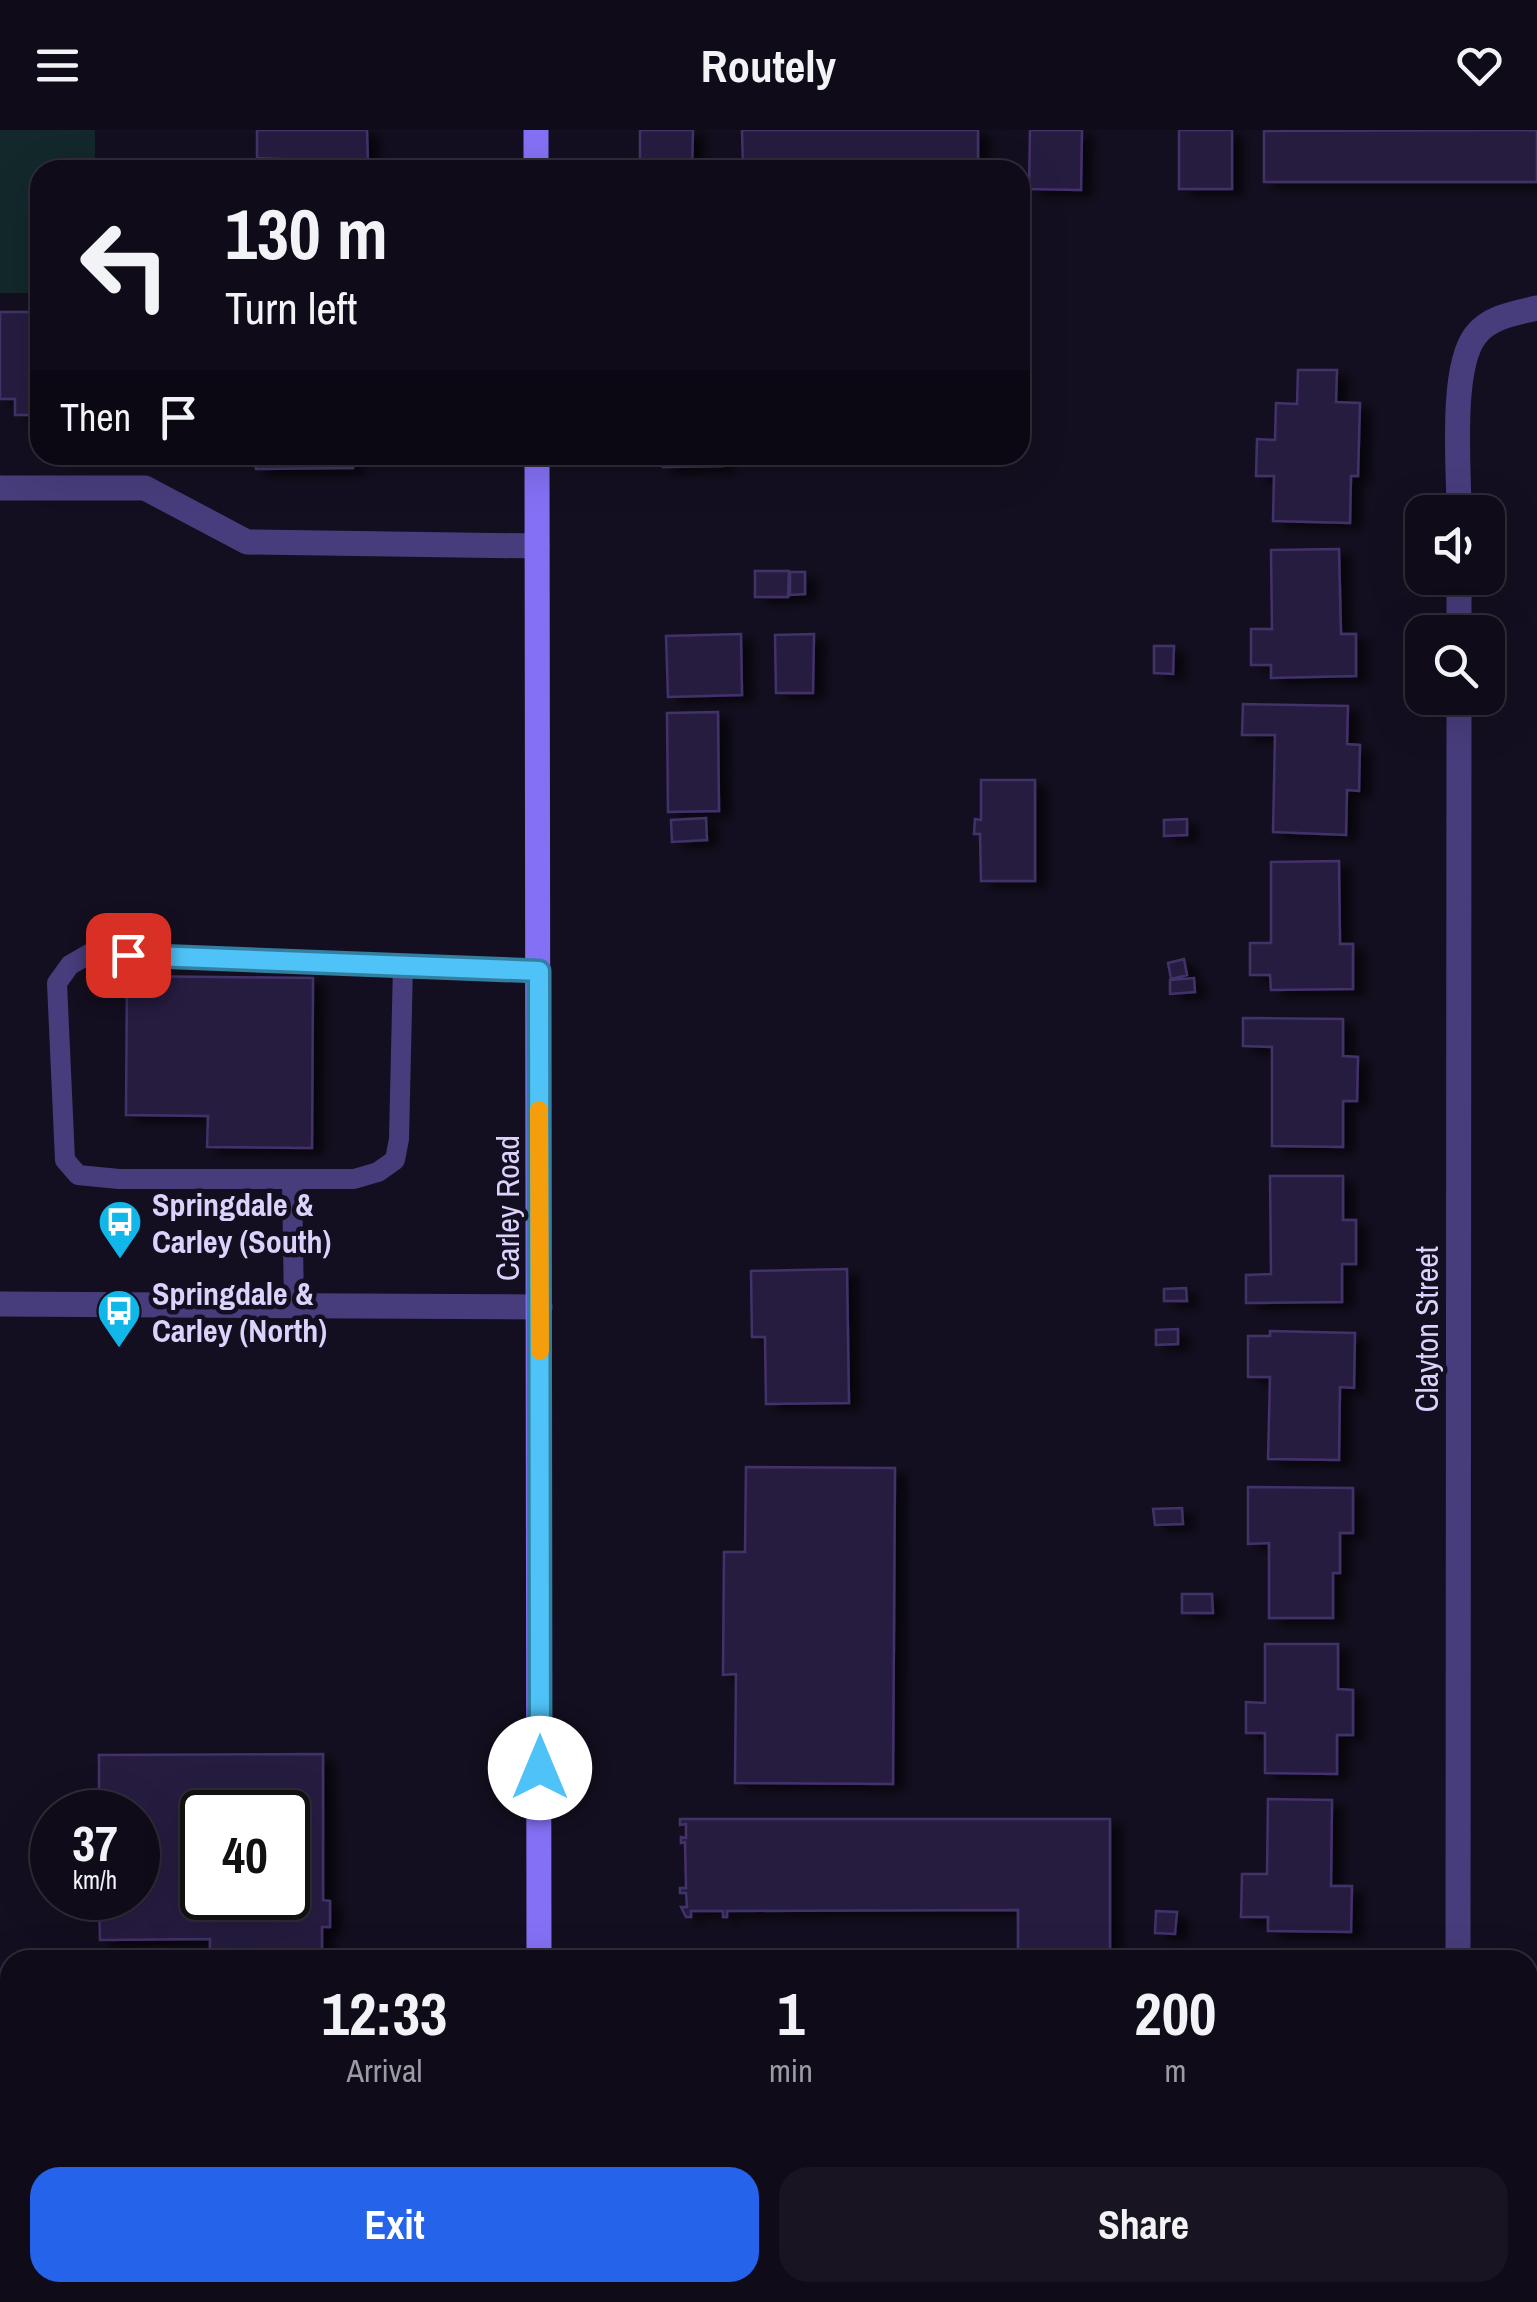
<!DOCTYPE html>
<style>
:root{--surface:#0f0b18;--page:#181421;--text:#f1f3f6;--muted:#9b9ba2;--line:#2f2b37;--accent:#2563eb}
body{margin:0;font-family:"Archivo Narrow",sans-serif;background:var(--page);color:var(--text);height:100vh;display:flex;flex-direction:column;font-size:38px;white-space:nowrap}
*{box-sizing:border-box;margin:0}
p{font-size:32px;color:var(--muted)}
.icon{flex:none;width:55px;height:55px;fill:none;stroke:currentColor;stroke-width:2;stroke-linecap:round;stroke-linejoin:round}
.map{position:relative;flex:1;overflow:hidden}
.details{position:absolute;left:0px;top:1820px;width:1538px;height:352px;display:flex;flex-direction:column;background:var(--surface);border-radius:30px 30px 0 0;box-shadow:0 10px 40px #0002,0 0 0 2px var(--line)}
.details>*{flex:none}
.top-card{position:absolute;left:30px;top:30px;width:1000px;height:305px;border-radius:30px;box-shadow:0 10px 40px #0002,0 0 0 2px var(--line);background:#0f0b18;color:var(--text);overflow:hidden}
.tools{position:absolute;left:1405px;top:365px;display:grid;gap:20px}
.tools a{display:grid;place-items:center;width:100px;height:100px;border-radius:20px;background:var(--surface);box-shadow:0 10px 40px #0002,0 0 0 2px var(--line);font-size:50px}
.speed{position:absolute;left:30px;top:1660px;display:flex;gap:20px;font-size:50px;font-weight:700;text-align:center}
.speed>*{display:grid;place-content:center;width:130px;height:130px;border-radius:50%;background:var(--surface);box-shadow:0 10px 40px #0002,0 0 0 2px var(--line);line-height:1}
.speed small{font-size:25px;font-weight:400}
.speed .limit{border:5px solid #111;border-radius:15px;background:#fff;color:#111}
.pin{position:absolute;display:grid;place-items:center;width:85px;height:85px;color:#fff;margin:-42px;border-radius:20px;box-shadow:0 5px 15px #0006}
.me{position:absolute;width:110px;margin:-55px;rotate:0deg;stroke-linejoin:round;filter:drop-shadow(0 0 8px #0008)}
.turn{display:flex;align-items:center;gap:35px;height:210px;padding:0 30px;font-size:45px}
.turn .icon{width:130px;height:130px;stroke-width:2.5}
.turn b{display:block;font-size:70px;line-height:85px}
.then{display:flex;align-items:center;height:95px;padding:0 30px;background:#0003;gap:20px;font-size:38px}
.eta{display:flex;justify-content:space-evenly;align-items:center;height:170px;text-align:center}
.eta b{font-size:60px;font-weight:700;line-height:70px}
.button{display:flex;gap:20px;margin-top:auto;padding:20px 30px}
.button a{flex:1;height:115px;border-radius:30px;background:var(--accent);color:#fff;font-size:40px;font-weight:700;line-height:115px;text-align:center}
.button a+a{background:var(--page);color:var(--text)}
header{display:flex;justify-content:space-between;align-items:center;height:130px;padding:0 30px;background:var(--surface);font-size:45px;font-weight:700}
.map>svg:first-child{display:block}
</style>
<header><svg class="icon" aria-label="menu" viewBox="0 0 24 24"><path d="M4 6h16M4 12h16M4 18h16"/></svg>Routely<svg class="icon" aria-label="heart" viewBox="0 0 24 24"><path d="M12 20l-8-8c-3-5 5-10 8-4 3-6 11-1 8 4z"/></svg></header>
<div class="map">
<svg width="1537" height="2172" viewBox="0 0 1537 2172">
<defs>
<filter id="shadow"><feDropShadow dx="11" dy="6" stdDeviation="5" flood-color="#0009"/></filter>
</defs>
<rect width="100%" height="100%" fill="#140f20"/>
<path fill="#12282a" d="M0 0H95V40H40V163H0Z"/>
<path fill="#281c40" stroke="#43306a" stroke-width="2.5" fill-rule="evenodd" filter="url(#shadow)" d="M257 0H367L368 34H354V40H281V29L257 28Z
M640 0H693L692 40H640Z
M742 0H978V40H743Z
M1030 0H1082L1081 60 1029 59Z
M1179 0H1232V59H1179Z
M1537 0V52H1264V1Z
M0 182H40V285H15V269H0Z
M1298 240H1337L1336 272 1360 273 1358 346H1351L1350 393 1273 391 1274 346H1256L1257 309 1275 310 1276 273 1297 274Z
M256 325H353V338L256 339Z
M662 325H723V336L663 337Z
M1339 419 1341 504H1356V546L1271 548V535H1251V499H1272L1271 420Z
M755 441H789L788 467H755Z
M790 442H805V464L790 465Z
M741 504 742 565 668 567 666 506Z
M814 504 813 563H776L775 505Z
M1154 516H1174L1173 544 1154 543Z
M1243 574 1348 576 1347 614 1360 615 1359 661 1347 660 1346 705 1273 702 1275 605H1242Z
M718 582 719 681 668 682 667 583Z
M981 650H1035V751H981L980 704H974L975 689 981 690Z
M706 688 707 710 672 712 671 690Z
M1187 689V705L1164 706V690Z
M1339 731 1340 814H1353V859L1271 860 1270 845H1250V813H1271V732Z
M1184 829 1187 845 1171 849 1168 833Z
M127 846 313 848 312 1018 207 1017 208 986 126 985Z
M1194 848 1195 862 1170 864V850Z
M1243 888 1343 889V926L1358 927 1357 971H1343V1017L1272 1016V917L1243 916Z
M1270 1046H1343V1090H1356V1134H1342V1172L1246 1173V1145L1271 1144Z
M847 1139 849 1273 766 1274 765 1207H752L751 1141Z
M1186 1158 1187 1171H1164V1159Z
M1178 1199V1214L1156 1215V1200Z
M1270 1201 1355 1203 1354 1258 1340 1257 1339 1330 1268 1329 1270 1247H1248V1206H1270Z
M746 1337 895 1338 893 1654 735 1653 736 1544 723 1545 724 1422H745Z
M1248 1357 1353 1358V1403H1340V1443H1333V1488H1269V1413L1248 1414Z
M1182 1378 1183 1394 1155 1395 1153 1379Z
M1182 1464H1212L1213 1483H1182Z
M1265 1514H1338V1559L1353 1560V1605H1337V1644L1265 1643V1603H1246V1572L1265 1573Z
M323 1624V1770L330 1771V1797H322V1830H210V1809L100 1810 99 1768H138V1682H99V1625ZM202 1682H288V1768H202Z
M1268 1669 1332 1670 1331 1756H1352L1351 1802 1268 1801V1787H1241L1242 1744H1267Z
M680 1689H1110V1830H1018V1780L727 1781V1787H723V1781H691V1787H686L681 1777H687L686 1763H680V1758H686L685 1712 681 1713V1707L686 1708V1694L680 1695Z
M1156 1781 1177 1782 1175 1804 1155 1803Z
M164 2162H411V2172H164Z
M700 2162H874V2172H700Z
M935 2162H1021L1020 2172H935Z
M1153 2162H1260V2172H1153Z"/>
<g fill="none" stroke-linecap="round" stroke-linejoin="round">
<path stroke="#483d7c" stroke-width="20" d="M403 835 399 1009 395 1030 378 1042 354 1049H119L78 1045 65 1030 57 853 70 835 89 824 539 841
M292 1050 294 1176
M663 2162 664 2172
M889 2172V2162"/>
<path stroke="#483d7c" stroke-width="25" d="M0 358H145L247 412 537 416
M1459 382C1459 339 1450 240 1475 206 1489 187 1515 183 1537 178
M1459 502V448
M0 1174 540 1177
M1458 1830 1459 568
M1528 1918H1537
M1470 2162V2172"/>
<path stroke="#8470f4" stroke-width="25" d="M536 0V40
M537 325 539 1830
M539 2172V2162"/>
</g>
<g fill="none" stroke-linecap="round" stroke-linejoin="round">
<defs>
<path id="route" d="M128 825 539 841 540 1638"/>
</defs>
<use href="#route" stroke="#337fa1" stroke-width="25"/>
<use href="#route" stroke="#4fc3f7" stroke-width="18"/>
<path stroke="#f59e0b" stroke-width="18" d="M539 980 540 1221"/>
</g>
<defs>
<symbol id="bus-pin" viewBox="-11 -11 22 30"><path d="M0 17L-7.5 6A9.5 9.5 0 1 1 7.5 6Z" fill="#11b7e8" stroke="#140f20"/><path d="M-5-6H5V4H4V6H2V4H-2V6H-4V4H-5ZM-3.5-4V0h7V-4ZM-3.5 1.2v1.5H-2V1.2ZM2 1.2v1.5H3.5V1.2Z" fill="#fff"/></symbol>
</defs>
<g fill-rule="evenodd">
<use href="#bus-pin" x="95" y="1067" width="50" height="68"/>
<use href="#bus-pin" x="94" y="1156" width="50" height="68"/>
</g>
<g text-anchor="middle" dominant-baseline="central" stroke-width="9" stroke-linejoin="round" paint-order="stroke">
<g font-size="32" font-weight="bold" fill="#dcd2fc" stroke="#140f20" text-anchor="start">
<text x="152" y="1074">Springdale &amp;<tspan x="152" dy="37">Carley (South)</tspan></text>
<text x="152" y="1163">Springdale &amp;<tspan x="152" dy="37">Carley (North)</tspan></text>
</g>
<g font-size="32" fill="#dcd2fc" stroke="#140f20">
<text transform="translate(507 1078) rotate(-90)">Carley Road</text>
<text transform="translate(1426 1199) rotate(-90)">Clayton Street</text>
</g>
</g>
</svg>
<div class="tools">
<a><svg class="icon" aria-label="sound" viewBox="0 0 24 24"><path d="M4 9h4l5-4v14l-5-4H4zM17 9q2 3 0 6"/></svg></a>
<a><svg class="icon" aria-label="search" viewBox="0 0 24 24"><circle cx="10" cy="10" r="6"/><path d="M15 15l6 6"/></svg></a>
</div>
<div class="speed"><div>37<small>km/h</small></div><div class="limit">40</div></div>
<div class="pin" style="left:128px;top:825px;background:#d93025"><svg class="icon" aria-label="arrive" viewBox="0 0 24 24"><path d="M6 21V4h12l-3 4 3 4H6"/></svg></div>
<svg class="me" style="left:540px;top:1638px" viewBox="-20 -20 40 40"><circle r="19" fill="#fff"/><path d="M0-13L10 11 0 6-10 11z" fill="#4fc3f7"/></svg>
<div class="top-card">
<div class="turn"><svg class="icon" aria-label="left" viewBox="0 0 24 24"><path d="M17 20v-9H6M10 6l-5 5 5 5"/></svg><div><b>130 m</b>Turn left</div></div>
<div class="then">Then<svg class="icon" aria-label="arrive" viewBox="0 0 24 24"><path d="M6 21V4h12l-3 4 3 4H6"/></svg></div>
</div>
<section class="details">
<div class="eta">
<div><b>12:33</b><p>Arrival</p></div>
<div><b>1</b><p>min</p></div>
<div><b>200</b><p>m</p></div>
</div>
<div class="button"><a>Exit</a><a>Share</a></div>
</section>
</div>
